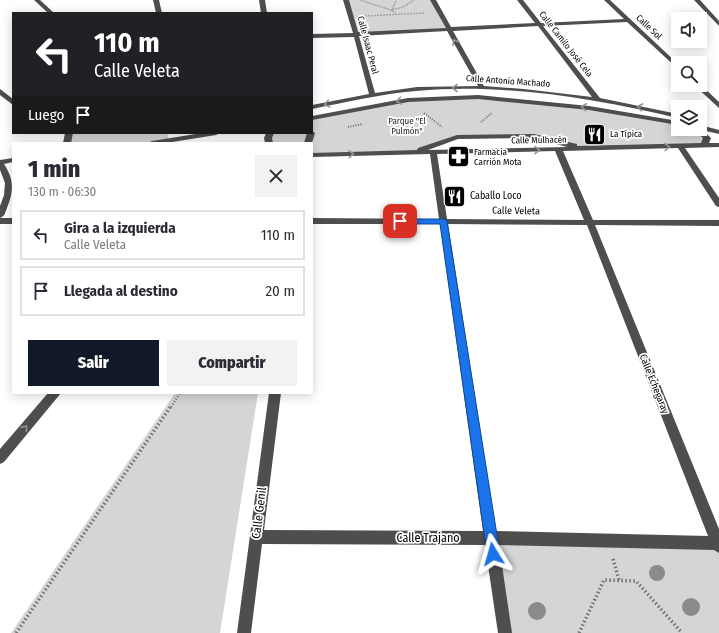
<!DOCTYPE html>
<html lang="es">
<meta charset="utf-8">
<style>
:root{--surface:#fff;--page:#f2f2f3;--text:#2b2b33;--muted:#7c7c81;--line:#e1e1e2;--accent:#111827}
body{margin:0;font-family:"Fira Sans Condensed",sans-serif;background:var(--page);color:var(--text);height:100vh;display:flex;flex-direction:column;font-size:15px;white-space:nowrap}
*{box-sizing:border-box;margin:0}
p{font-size:13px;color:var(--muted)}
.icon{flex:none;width:22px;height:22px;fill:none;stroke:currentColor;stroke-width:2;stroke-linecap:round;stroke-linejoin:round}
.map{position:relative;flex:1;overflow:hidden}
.drawer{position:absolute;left:12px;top:142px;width:301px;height:252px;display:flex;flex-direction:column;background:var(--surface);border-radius:0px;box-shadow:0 2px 10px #0003}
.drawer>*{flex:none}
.top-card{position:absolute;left:12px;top:12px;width:301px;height:122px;border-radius:0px;box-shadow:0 2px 10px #0003;background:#202124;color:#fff;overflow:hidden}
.buttons{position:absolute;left:671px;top:12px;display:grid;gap:8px}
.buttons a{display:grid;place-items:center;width:36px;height:36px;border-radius:0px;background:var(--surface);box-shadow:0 2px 10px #0003;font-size:20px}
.pin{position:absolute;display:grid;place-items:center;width:34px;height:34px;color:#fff;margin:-17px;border-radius:8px;box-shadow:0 2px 6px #0006}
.me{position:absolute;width:44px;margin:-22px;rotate:352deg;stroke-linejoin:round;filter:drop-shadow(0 0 3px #0008)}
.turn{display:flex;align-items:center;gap:14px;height:84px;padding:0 16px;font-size:18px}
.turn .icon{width:52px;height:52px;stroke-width:2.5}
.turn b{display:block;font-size:28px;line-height:34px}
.then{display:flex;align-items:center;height:38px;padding:0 16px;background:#0003;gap:8px;font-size:15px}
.round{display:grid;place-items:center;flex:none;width:42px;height:42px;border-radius:0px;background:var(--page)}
.summary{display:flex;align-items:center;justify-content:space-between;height:68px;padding:0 16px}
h1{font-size:24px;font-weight:800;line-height:30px}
.primary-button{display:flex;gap:8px;margin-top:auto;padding:8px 16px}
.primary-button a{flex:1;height:46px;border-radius:0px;background:var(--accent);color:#fff;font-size:16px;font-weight:800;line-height:46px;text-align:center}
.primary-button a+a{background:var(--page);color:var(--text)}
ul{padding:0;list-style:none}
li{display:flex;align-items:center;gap:12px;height:50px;margin:0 8px 6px;padding:0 8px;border:2px solid var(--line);border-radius:0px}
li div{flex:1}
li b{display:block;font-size:15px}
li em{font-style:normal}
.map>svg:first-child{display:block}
</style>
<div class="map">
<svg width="719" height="633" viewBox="0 0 719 633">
<rect width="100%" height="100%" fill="#fff"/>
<path fill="#d5d5d5" d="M346 0H433L448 29 356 34Z
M478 97 589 108 678 123V129H697L707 138 704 146 588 149 534 136 457 137 411 153 312 155V143H269L270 133H312V118L408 100Z
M69 133H168V141L152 143H67Z
M175 393H258L220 633H11Z
M491 538 719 546V633H505Z"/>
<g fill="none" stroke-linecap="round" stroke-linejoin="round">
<path stroke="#707070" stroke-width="1.5" stroke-dasharray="0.5 1" stroke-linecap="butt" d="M360 0 391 10 396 14
M392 10 403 7 414 0
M392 10 396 0
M365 16 424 13"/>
<path stroke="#707070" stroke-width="2" stroke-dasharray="1 1.5" stroke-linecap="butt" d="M424 113 442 127
M481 122 492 113
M348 127 363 124"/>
<path stroke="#707070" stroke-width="2.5" stroke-dasharray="1 2" stroke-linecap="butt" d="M171 407 180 393"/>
<path stroke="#707070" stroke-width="3.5" stroke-dasharray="1.5 2.5" stroke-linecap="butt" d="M613 559 619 580
M16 633 171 406
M579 633 604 580 636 581 682 633"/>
<path fill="#4e4e4e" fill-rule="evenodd" d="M34 0H40L54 13H48Z
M153 0H159L162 13H156Z
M259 0H265L267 13H261Z
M343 0H349L358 32 446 28 430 0H436L451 27 535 23 517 0H523L541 23 624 19 604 0H610L678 64V69L627 22 543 26 600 98 678 114V118C593 98 503 83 416 91 381 94 347 102 312 109V105L369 94 354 37 312 38V34L353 33ZM538 26 592 97 524 89 484 86 453 31ZM447 31 478 86 417 87 375 93 359 36Z
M694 0H700L719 21V26Z
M700 84 719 102V108L694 85Z
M0 89 13 99V105L0 95Z
M478 95 589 106 678 121V125L589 110 478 99 408 102 312 120V116L408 98Z
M700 125 719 130V134L702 130 711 138 709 143H719V147L685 148 719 198V207L716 206 678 148 563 151 593 220H719V226L595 225 719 529V553L714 550 499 545 512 633H498L485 545 262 544 251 633H237L269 393H281L264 530 483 531 440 224H312V218L439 219 430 154 312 157V153L417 150 418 148 457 135 534 134 577 144V146L701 143 703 138 693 129H700ZM534 138 567 147 428 150 458 139ZM555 151 584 220 447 219 437 154ZM448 224 587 225 708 536 496 531Z
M312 131 315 133 312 143H304L307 133H312Z
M65 133H73L71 143H63Z
M202 133H220L216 135 166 143H148L152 141Z
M266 133H274L272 138 273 143H265L264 138Z
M13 158V162L4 164C14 179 14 191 7 208 5 213 5 216 0 218V206L4 195 5 183 0 170V160Z
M0 218H13V224H0Z
M48 393H61L4 462 0 464V449Z"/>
</g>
<g fill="#8b8b8b">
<circle cx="657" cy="573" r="8"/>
<circle cx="691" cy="607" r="9"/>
<circle cx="537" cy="611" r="9"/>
</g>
<defs><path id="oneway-chevron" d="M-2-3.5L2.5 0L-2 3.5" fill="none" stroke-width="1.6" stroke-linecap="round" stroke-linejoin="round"/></defs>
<g stroke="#959595">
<use href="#oneway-chevron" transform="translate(455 42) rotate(-120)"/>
<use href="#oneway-chevron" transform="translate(455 88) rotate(180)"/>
<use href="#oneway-chevron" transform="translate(399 101) rotate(169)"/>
<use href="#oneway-chevron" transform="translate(327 104) rotate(169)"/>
<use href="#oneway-chevron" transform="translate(584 107) rotate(-174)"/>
<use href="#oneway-chevron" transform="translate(640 107) rotate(-169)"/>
<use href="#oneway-chevron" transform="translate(667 147) rotate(-1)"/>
<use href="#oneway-chevron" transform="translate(537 150) rotate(-1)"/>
<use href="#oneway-chevron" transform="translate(351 154) rotate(-1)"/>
<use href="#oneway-chevron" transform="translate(25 428) rotate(-50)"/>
</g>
<path fill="#1a73e8" stroke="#114b97" d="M397 219H444L447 221 500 554 498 558 493 560 489 558 487 554 440 224H400L396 221Z"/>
<defs>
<symbol id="restaurant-square" viewBox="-11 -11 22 22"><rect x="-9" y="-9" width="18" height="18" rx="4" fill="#000" stroke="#fff"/><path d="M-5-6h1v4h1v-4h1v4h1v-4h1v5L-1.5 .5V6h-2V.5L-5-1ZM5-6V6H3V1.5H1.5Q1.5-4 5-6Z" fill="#fff"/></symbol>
<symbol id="pharmacy-square" viewBox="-11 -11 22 22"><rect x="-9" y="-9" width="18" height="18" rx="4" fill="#000" stroke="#fff"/><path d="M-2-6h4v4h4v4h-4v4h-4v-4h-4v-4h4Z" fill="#fff"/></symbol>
</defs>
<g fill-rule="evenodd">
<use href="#restaurant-square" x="582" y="122" width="25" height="25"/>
<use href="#pharmacy-square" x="446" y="144" width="25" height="25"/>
<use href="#restaurant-square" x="442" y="184" width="25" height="25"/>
</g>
<g text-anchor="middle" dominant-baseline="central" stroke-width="3.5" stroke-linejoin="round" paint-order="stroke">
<g font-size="9" fill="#000" stroke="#fff">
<text transform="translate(649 27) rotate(43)">Calle Sol</text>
<text transform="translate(566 44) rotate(52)">Calle Camilo José Cela</text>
<text transform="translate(368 45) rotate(75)">Calle Isaac Peral</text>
<text transform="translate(508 81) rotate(4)">Calle Antonio Machado</text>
<text transform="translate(539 140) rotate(-1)">Calle Mulhacén</text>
</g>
<g font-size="9" fill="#2c2c2c" stroke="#fff">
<text x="407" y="121">Parque "El<tspan x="407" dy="10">Pulmón"</tspan></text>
</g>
<g font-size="9" fill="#000" stroke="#fff" text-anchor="start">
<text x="610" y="134">La Típica</text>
<text x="474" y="152">Farmacia<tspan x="474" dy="10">Carrión Mota</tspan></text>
</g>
<g font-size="10" fill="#000" stroke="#fff" text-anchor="start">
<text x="470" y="196">Caballo Loco</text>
</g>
<g font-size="10" fill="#000" stroke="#fff">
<text transform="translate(516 211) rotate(1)">Calle Veleta</text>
<text transform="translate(654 384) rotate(68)">Calle Echegaray</text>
</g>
<g font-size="12" fill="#000" stroke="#fff">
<text transform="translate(259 513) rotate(-83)">Calle Genil</text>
<text x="428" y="538">Calle Trajano</text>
</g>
</g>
</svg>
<div class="buttons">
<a><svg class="icon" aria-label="sound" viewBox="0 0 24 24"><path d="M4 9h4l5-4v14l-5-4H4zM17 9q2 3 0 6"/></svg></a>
<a><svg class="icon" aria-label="search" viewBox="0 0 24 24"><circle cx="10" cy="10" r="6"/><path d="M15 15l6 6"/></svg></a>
<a><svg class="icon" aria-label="layers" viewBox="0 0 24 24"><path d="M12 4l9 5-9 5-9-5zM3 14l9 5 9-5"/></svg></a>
</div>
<div class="pin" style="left:400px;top:221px;background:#d93025"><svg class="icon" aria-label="arrive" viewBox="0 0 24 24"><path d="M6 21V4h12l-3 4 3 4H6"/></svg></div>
<svg class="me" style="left:493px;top:554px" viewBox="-20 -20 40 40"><path d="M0-17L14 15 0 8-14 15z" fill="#1a73e8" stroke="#fff" stroke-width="4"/></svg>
<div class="top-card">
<div class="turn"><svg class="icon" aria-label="left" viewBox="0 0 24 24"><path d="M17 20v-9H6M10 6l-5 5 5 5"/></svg><div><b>110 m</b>Calle Veleta</div></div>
<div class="then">Luego<svg class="icon" aria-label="arrive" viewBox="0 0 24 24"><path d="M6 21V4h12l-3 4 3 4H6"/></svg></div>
</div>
<section class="drawer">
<div class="summary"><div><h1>1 min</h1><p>130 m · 06:30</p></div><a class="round"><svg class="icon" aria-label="close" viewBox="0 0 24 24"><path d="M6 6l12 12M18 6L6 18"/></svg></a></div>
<ul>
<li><svg class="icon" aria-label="left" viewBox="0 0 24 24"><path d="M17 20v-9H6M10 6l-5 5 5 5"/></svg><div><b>Gira a la izquierda</b><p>Calle Veleta</p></div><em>110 m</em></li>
<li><svg class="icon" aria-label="arrive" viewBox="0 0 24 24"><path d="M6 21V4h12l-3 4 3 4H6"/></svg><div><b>Llegada al destino</b></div><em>20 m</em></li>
</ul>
<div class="primary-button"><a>Salir</a><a>Compartir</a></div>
</section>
</div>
